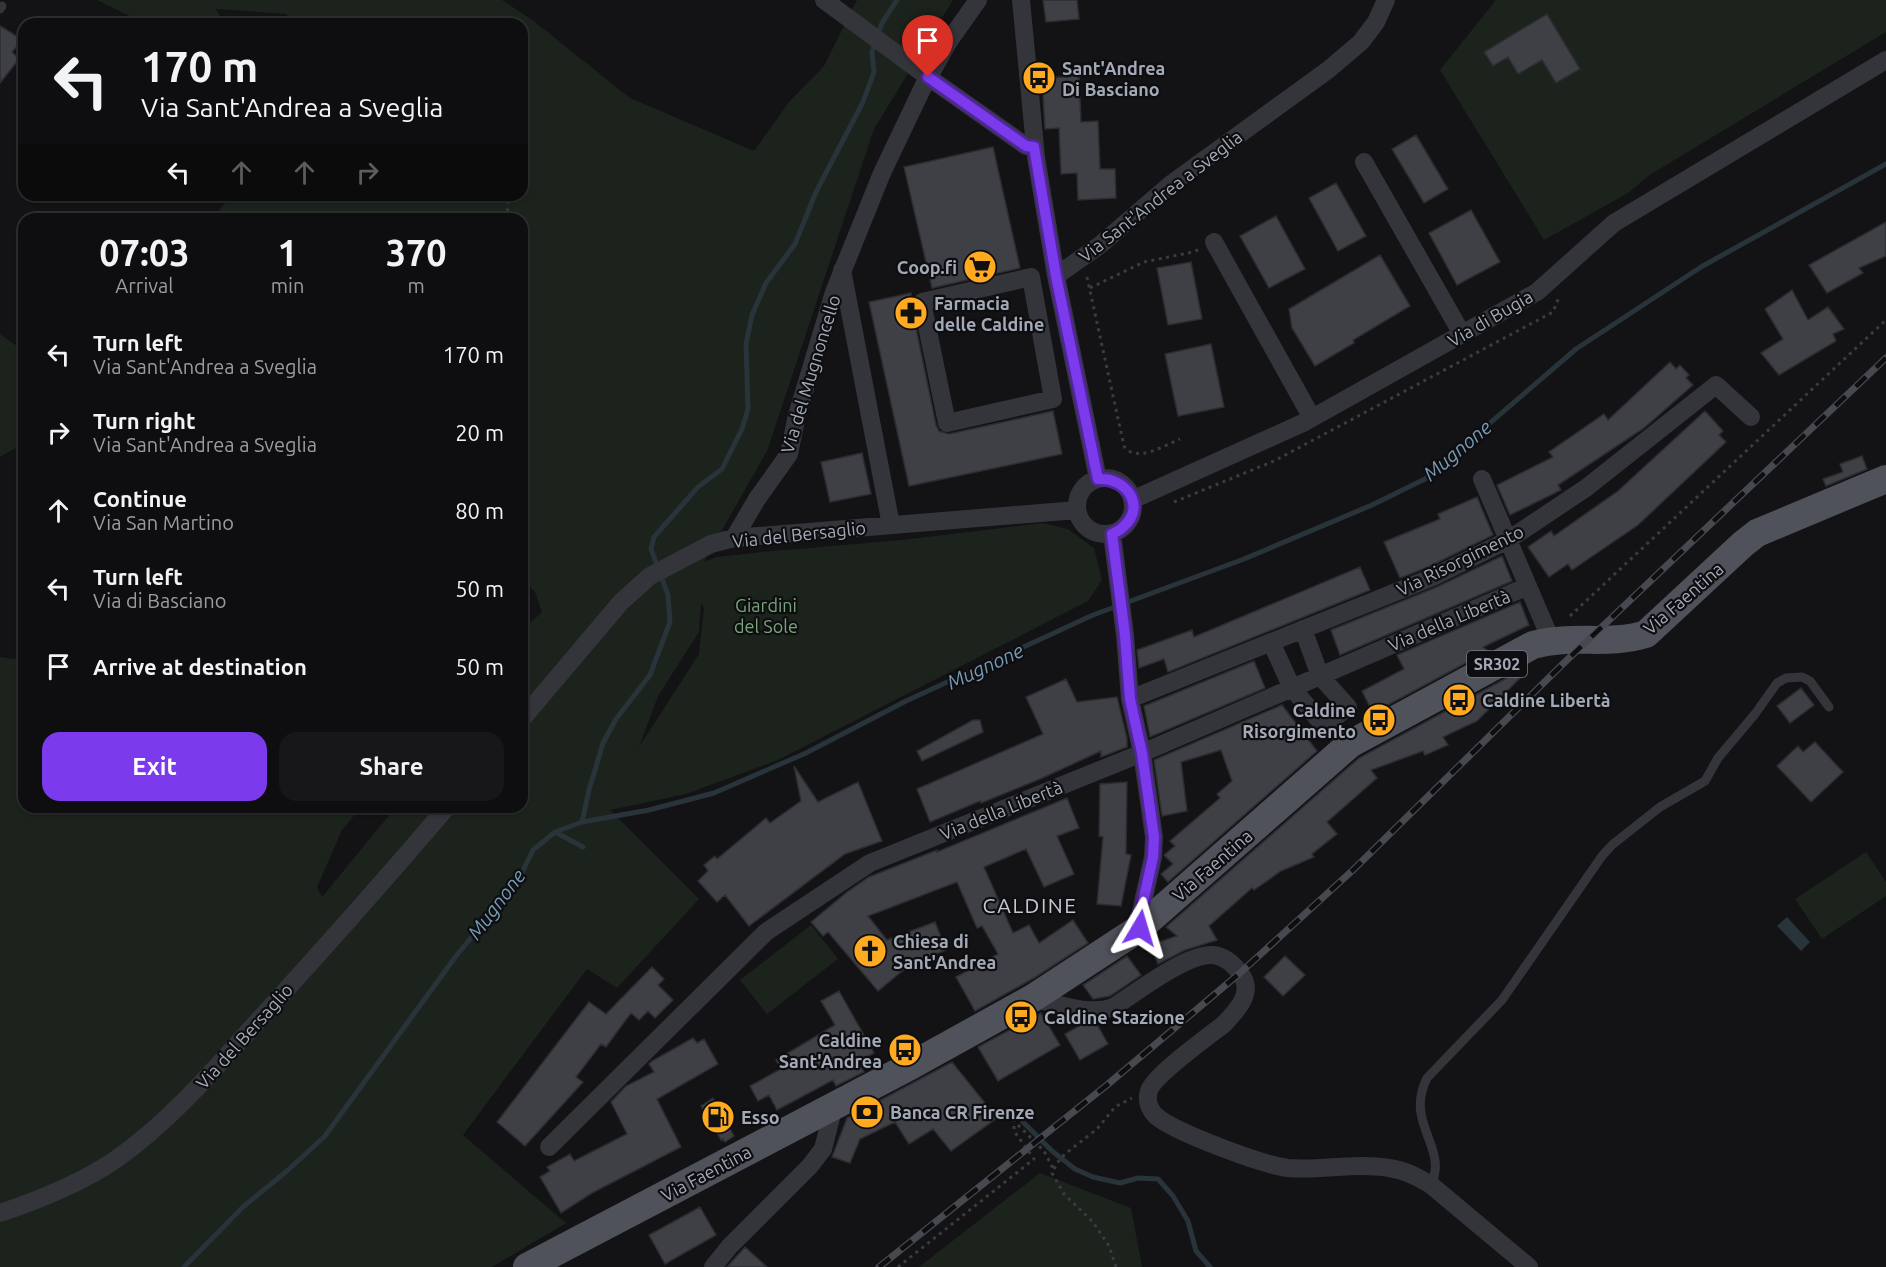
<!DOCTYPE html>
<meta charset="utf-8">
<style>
:root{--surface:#0e0e10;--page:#171719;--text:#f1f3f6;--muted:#9b9c9f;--line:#2e2e30;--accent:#7c3aed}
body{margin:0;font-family:Ubuntu,sans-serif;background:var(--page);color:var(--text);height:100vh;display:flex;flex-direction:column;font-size:22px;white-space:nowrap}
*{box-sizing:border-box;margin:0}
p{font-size:20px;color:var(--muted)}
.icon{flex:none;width:33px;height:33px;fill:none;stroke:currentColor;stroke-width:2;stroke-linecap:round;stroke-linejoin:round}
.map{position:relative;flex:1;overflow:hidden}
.drawer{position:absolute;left:18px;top:213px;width:510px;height:600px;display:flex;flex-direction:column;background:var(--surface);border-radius:18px;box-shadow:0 2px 4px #0004,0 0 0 2px var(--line)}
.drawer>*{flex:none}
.top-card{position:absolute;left:18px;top:18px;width:510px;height:183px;border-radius:18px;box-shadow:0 2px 4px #0004,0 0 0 2px var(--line);background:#0e0e10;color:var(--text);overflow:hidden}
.pin{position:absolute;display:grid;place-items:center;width:51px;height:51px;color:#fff;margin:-62px -26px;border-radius:50% 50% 50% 0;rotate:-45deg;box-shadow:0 0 6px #0007}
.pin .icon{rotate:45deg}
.me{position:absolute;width:66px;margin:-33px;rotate:7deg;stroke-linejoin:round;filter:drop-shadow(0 0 4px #0008)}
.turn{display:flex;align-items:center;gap:21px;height:126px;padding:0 24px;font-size:27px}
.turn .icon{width:78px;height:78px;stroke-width:2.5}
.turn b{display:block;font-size:42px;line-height:51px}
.lanes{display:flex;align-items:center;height:57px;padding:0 24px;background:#0003;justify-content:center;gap:30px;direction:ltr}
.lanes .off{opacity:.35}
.eta{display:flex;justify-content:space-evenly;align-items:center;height:102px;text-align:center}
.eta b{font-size:36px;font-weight:700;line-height:42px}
.primary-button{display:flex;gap:12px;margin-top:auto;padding:12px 24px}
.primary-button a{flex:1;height:69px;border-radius:18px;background:var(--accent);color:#fff;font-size:24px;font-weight:700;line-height:69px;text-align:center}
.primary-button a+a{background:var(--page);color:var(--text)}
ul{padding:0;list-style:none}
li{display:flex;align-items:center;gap:18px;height:78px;padding:0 24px}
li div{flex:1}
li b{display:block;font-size:22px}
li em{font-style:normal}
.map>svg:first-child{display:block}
</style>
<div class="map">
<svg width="1886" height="1267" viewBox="0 0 1886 1267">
<rect width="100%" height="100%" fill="#131315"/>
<path fill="#1b231c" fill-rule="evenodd" d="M97 0H502L535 22 630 98 754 151 789 102 824 66 857 0H953L874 129 767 451 704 562 717 557 762 552 902 540 1042 523 1068 529 1094 548 1102 580 1088 601 778 760 686 794 610 810 699 899 617 988 587 969 463 1135 566 1223 492 1267H0V657L24 660V807H361L342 830 317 887 322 897 396 807H522V630L542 612 535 592 522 579V219H349V215L344 219H212L227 201 238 195H522V24H288L287 14 216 9 224 24H146ZM701 603 704 608 699 654 639 747 658 696 699 632Z
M1496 0H1886V32L1648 176 1628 193 1544 240 1440 70Z
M0 334 24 351V443L0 457Z
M1866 852 1886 882V896L1822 939 1795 899Z
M811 925 838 959 767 1014 740 980Z
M1040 1173 1131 1208 1142 1267H919Z"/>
<path fill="#28333a" d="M1787 917 1810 942 1801 951 1777 926Z"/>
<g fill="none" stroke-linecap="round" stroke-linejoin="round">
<path stroke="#28333a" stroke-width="5" d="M582 822 589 790 603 743 616 719 650 675 670 622 668 595 651 549 654 537 698 487 722 469 742 429 748 409 746 344 752 315 766 283 795 244 816 192 863 102 874 72 872 52 882 23 897 0
M555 832 583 847
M1023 1122 1052 1151 1075 1169 1093 1177 1120 1183 1138 1178 1158 1179 1173 1196 1188 1221 1196 1251 1210 1267
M184 1267 243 1207 288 1170 325 1136 456 956 517 883 533 850 555 832 582 822 649 810 714 793 806 753 906 701 1093 615 1244 559 1372 505 1425 479 1576 349 1701 267 1886 164"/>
</g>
<path fill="#3f4045" stroke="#2d2d31" stroke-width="1.5" d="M1043 0H1077L1079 19 1046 22Z
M1547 14 1580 69 1556 83 1542 60 1518 74 1508 57 1493 66 1484 52Z
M0 26 23 40 12 52 19 59 0 83Z
M1079 76 1081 122 1098 121 1100 169H1115L1116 198 1078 200 1077 173 1061 174 1059 128 1045 129 1042 78Z
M1416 135 1448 189 1424 203 1392 149Z
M993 147 1020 268 932 288 904 167Z
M1336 183 1366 236 1338 251 1309 198Z
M1471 210 1500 262 1457 285 1429 233Z
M1276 216 1305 269 1269 288 1240 236Z
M1886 222V256L1859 268 1863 273 1827 293 1809 265Z
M1380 255 1410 306 1353 340 1354 343 1315 366 1292 328 1289 309Z
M1191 262 1202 319 1168 325 1157 268Z
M1792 290 1808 320 1828 307 1844 329 1833 334 1836 341 1779 375 1761 353 1783 339 1765 309Z
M911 293V304L936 425 939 431 949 434 1053 411 1062 454 909 486 869 302Z
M1211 344 1224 407 1178 416 1165 354Z
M1670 362 1676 369 1680 365 1689 375 1686 378 1693 385 1644 428 1558 485 1561 490 1510 515 1497 485 1553 457 1549 452 1604 414 1608 420Z
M1705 411 1723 431 1719 435 1726 442 1638 525 1572 570 1568 564 1549 577 1528 547 1551 531 1554 536 1618 491Z
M862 453 871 494 830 502 821 462Z
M1862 456 1867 469 1826 486 1823 479 1843 472 1840 464Z
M1477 497 1493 535 1428 567 1400 578 1384 542 1440 519 1438 514Z
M1502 556 1512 581 1340 655 1331 630 1437 587Z
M1360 567 1370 590 1168 672 1164 659 1139 668 1137 650 1192 630 1194 637Z
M1520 602 1529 625 1483 647 1488 651 1373 713 1362 691 1404 669 1397 655Z
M1254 661 1265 688 1150 737 1144 706Z
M1516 673 1521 677 1477 721 1443 737 1448 745 1425 755 1423 751 1371 770 1377 778 1327 822 1337 834 1312 854 1314 857 1281 871 1254 890 1252 888 1209 926 1217 940 1185 950 1158 964 1150 945 1177 936 1166 927 1359 758Z
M1066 679 1077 702 1117 697 1127 738V747L1101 757V751L1040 779 981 803 980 801 930 822 917 789 1043 734 1026 697Z
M1801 688 1814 705 1790 723 1777 706Z
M1282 705 1317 751 1168 882 1161 874 1173 864 1164 855 1175 846 1170 841 1220 798 1217 794 1232 781 1221 750 1181 762 1187 811 1162 816 1154 760Z
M973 720H980L983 732 922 761 917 751Z
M1815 742 1843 772 1811 802 1777 766 1798 746 1803 752Z
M794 766 818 802 858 782 882 841 845 854 749 926 725 895 717 902 698 881 708 871 704 865 715 856 717 859 766 818 770 823 801 801Z
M1127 782 1126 854 1131 855 1121 906 1097 904 1103 837 1099 836 1100 784Z
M1067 798 1079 828 1057 836 1074 874 1044 887 1026 849 984 867 1013 933 1029 925 1039 943 1073 920 1088 943 1034 978 975 1011 956 977 998 954 982 926 977 928 957 882 868 916 887 940 935 922 946 950 912 963 878 991 828 932 823 936 811 922 847 892 869 877 937 850V852Z
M1127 956 1141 975 1110 996 1093 999 1083 985Z
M1285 956 1305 975 1283 996 1264 977Z
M652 967 664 979 658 985 673 1000 655 1018 648 1011 639 1020 631 1013 606 1047 601 1044 576 1077 583 1082 525 1146 497 1122 589 1002 606 1014Z
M839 991 874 1053 858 1062 864 1072 836 1086 833 1080 777 1110 769 1095 758 1101 750 1086 781 1069 776 1060 835 1025 821 1001Z
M1041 1013 1060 1045 998 1081 978 1047Z
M1088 1021H1095L1108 1044 1080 1060 1065 1034Z
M693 1038 697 1043 704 1039 718 1064 657 1099 681 1147 592 1193 561 1213 540 1177 550 1171 547 1167 570 1154 574 1161 627 1134 611 1102 626 1086 654 1072 649 1064 652 1061Z
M952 1062 997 1118 951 1151 933 1129 909 1144 895 1122 860 1139 850 1163 832 1157 847 1118Z
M713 1098 734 1136 725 1142 723 1139 721 1140 701 1106Z
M700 1207 716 1235 665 1264 649 1235Z
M745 1247 767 1267H727Z"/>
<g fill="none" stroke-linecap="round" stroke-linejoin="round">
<path stroke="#3a3c42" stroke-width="3" stroke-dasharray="3 4.5" stroke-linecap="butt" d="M507 219 508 195
M1087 277 1124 446C1136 464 1165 445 1180 439
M1090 288 1144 262 1193 252 1200 249
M1174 502 1274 461 1553 312 1559 297
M1570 616 1886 320
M1018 1125 1044 1151 1054 1170
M898 1267 1034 1159 1014 1131V1121
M1116 1267 1109 1246 1093 1222 1064 1194 1052 1173 1057 1163 1065 1154 1097 1129 1115 1107 1132 1098"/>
<path stroke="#34353b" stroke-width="9" d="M0 9 2 6
M1431 1185C1449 1147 1404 1124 1427 1078L1502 1000 1602 856 1612 845 1660 807 1705 781 1718 758 1755 714 1777 683 1786 678 1802 677 1810 681 1829 707"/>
<path stroke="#34353b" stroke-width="18" d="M824 0 928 77 1026 146 1034 147
M1021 0 1036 157 1056 276 1098 479
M1364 162 1462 334
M1214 242 1312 418
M842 270 891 525
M1056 276 1100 245 1171 184 1328 70 1361 42 1376 22 1386 0
M1031 277 1053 399 947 423 922 302Z
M1077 506a28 28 0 1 1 56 0a28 28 0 1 1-56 0Z
M1482 479 1551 640
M1132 500 1305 422 1537 292 1614 223 1886 60
M1112 534 1125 635 1130 699 1142 753 1154 837 1153 857 1141 911 1140 928
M734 538 757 499 789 454 797 415 834 292 882 173 923 87 949 41 978 0
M1271 642 1292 688 1324 726 1348 707 1320 676 1303 629
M1130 699 1433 577 1508 540 1586 488 1716 385 1751 417
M522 719 621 602 650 576 711 544 734 538 1077 510
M1033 998C1056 1004 1093 1017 1115 1006 1137 992 1187 953 1213 955 1226 956 1236 967 1242 976 1254 994 1235 1012 1224 1024 1209 1036 1153 1076 1149 1091 1146 1100 1149 1109 1156 1116 1174 1132 1263 1165 1288 1168 1321 1171 1356 1162 1389 1168 1405 1170 1417 1177 1431 1185L1529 1267
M549 1147 766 932 870 863 1142 753 1528 586
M0 1213C39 1200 81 1183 115 1160 177 1117 225 1056 276 1001 334 937 391 873 447 807
M713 1267 729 1247 810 1166 823 1149 834 1106"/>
<path stroke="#4f525a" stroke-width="28" d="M527 1267 912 1065 1033 998 1140 928 1350 744 1533 645C1573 634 1608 646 1646 634L1743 544 1757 533 1886 479"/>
<defs>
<path id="rail" d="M879 1267 1107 1085 1240 973 1353 870 1568 659 1886 358"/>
</defs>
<use href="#rail" stroke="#474950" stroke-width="7"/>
<use href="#rail" stroke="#0e0e10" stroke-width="4.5" stroke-dasharray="14" stroke-linecap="butt"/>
</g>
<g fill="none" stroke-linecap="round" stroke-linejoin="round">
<defs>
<path id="route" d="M928 77 1026 146 1034 147 1056 276 1098 479C1127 477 1146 507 1124 526 1121 530 1116 532 1112 534L1125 635 1130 699 1142 753 1154 837 1153 857 1141 911 1140 928"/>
</defs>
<use href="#route" stroke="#51269a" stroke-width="15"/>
<use href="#route" stroke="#7c3aed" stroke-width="10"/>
</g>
<defs>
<symbol id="bus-disc" viewBox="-11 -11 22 22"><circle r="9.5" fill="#ffaa21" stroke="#0e0e10"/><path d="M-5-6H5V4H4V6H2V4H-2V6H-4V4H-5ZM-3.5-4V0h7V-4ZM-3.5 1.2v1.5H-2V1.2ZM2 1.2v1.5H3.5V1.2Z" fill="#111"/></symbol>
<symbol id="supermarket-disc" viewBox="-11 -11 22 22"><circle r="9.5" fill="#ffaa21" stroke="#0e0e10"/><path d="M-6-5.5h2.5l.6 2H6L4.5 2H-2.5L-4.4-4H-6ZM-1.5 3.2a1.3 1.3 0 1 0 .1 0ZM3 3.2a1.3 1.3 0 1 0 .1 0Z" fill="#111"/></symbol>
<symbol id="pharmacy-disc" viewBox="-11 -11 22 22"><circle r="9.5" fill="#ffaa21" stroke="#0e0e10"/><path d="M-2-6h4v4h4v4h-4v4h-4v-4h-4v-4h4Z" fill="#111"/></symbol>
<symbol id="church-disc" viewBox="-11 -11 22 22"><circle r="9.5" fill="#ffaa21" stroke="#0e0e10"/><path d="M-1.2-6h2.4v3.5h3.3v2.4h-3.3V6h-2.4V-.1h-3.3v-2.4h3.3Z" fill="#111"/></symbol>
<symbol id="bank-disc" viewBox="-11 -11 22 22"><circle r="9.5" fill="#ffaa21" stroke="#0e0e10"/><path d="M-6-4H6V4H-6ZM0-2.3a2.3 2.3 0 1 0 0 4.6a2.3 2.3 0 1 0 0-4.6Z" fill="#111"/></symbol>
<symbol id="fuel-disc" viewBox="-11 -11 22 22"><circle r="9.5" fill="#ffaa21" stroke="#0e0e10"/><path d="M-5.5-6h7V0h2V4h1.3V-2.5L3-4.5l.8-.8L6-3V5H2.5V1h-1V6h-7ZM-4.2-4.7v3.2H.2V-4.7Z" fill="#111"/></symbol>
</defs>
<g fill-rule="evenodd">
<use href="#bus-disc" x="1020" y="59" width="38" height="38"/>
<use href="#supermarket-disc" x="961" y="248" width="38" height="38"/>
<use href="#pharmacy-disc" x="892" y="294" width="38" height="38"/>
<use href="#bus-disc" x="1440" y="681" width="38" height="38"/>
<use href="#bus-disc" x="1360" y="701" width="38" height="38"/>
<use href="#church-disc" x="851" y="932" width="38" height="38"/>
<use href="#bus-disc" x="1002" y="998" width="38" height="38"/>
<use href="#bus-disc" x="886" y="1031" width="38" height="38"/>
<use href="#bank-disc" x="848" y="1093" width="38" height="38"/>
<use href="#fuel-disc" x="699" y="1098" width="38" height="38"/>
</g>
<g text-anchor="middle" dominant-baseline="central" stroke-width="4.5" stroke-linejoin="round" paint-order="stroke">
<rect fill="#0e0e10" stroke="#767b85" stroke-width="1.5" x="1467" y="651" width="60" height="26" rx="4.5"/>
<g font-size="16" font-weight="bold" fill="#a3aab7">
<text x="1497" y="664">SR302</text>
</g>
<g font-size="18" font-weight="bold" fill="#a3aab7" stroke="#0e0e10" text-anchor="start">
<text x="1062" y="68">Sant'Andrea<tspan x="1062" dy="21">Di Basciano</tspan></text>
<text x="957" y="267" text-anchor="end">Coop.fi</text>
<text x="934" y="303">Farmacia<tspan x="934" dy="21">delle Caldine</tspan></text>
<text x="1482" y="700">Caldine Libertà</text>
<text x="1356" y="710" text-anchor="end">Caldine<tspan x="1356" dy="21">Risorgimento</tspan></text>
<text x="893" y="941">Chiesa di<tspan x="893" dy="21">Sant'Andrea</tspan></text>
<text x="1044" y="1017">Caldine Stazione</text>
<text x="882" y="1040" text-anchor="end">Caldine<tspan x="882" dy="21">Sant'Andrea</tspan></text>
<text x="890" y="1112">Banca CR Firenze</text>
<text x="741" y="1117">Esso</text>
</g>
<g font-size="18" fill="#a3aab7" stroke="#0e0e10">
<text transform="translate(1160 196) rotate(-38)">Via Sant'Andrea a Sveglia</text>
<text transform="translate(1490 318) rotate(-30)">Via di Bugia</text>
<text transform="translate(810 374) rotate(-73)">Via del Mugnoncello</text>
<text transform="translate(799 534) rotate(-6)">Via del Bersaglio</text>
<text transform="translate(1460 560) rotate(-26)">Via Risorgimento</text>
<text transform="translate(1683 598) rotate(-41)">Via Faentina</text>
<text transform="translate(1449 620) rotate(-23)">Via della Libertà</text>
<text transform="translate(1001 810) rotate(-22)">Via della Libertà</text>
<text transform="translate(1212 865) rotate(-41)">Via Faentina</text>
<text transform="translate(244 1036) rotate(-48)">Via del Bersaglio</text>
<text transform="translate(706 1173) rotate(-28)">Via Faentina</text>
</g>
<g font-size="18" fill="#78a479" stroke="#0e0e10">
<text x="766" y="605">Giardini<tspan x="766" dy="21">del Sole</tspan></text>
</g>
<g font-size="20" font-style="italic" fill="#769bb6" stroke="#0e0e10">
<text transform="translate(1457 450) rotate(-40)">Mugnone</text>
<text transform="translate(985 666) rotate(-25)">Mugnone</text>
<text transform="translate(496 904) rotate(-53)">Mugnone</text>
</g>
<g font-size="21" letter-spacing="1.5" fill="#c5c9d3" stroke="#0e0e10">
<text x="1030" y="905">CALDINE</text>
</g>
</g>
</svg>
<div class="pin" style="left:928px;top:77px;background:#d93025"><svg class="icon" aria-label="arrive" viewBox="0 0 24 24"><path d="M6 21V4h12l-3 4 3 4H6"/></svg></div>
<svg class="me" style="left:1140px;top:928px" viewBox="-20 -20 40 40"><path d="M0-17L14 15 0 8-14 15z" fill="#7c3aed" stroke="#fff" stroke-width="4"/></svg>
<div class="top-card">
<div class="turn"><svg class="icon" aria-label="left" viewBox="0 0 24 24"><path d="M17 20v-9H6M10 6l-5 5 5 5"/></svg><div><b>170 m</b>Via Sant'Andrea a Sveglia</div></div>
<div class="lanes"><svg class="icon" aria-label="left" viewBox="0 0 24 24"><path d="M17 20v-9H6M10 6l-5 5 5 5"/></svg><svg class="icon off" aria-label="ahead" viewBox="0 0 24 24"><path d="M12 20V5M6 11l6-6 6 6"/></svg><svg class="icon off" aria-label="ahead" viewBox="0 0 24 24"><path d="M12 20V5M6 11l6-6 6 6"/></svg><svg class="icon off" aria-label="right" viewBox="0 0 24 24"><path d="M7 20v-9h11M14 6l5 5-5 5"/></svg></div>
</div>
<section class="drawer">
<div class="eta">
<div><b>07:03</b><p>Arrival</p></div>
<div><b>1</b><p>min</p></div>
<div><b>370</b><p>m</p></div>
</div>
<ul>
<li><svg class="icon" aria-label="left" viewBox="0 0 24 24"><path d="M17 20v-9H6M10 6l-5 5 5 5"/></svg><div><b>Turn left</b><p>Via Sant'Andrea a Sveglia</p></div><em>170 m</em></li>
<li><svg class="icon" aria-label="right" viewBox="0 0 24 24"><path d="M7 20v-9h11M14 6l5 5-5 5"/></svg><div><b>Turn right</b><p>Via Sant'Andrea a Sveglia</p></div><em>20 m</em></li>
<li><svg class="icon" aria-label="ahead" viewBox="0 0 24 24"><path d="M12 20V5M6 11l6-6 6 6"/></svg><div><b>Continue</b><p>Via San Martino</p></div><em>80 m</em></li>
<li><svg class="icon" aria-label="left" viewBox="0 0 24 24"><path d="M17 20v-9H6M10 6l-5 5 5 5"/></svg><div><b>Turn left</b><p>Via di Basciano</p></div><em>50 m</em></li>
<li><svg class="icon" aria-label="arrive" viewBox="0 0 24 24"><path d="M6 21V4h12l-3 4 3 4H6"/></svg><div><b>Arrive at destination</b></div><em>50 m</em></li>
</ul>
<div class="primary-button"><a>Exit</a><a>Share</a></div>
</section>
</div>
